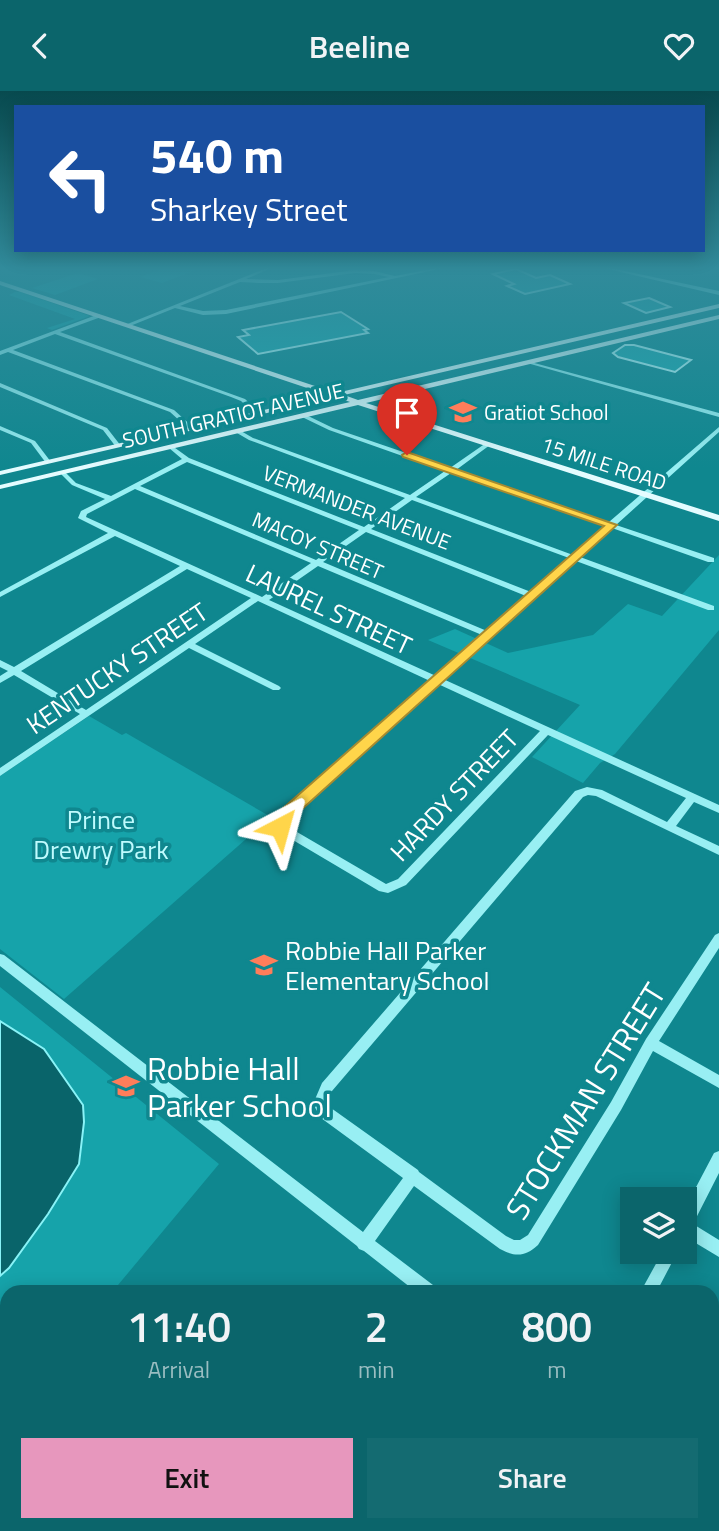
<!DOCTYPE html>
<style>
:root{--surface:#0b656b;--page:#146b71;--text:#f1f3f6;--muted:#9abdc1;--accent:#e797bd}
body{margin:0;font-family:"Titillium Web",sans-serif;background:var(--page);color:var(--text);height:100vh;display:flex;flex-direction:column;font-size:26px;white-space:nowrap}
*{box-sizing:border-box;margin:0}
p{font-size:23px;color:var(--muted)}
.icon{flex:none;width:38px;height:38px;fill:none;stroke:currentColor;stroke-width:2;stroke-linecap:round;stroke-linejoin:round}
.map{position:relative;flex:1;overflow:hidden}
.drawer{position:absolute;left:0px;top:1194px;width:719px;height:247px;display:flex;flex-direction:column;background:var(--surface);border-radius:21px 21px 0 0;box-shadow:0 4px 18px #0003}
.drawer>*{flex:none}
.top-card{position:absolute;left:14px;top:14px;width:691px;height:147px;border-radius:0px;box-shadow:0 4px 18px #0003;background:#1a4fa0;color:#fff;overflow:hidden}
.controls{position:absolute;left:620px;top:1096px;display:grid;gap:14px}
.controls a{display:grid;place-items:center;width:77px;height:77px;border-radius:0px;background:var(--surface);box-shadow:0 4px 18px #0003;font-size:35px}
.pin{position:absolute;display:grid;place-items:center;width:60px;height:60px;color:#fff;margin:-72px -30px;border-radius:50% 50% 50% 0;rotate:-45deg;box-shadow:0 0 7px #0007}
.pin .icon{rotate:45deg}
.me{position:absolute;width:77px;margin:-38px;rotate:39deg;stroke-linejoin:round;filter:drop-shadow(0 0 5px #0008)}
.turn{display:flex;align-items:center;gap:24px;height:147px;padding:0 21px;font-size:32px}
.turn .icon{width:91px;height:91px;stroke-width:2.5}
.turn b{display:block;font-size:49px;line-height:60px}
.eta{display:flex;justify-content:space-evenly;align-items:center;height:119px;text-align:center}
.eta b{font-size:42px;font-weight:600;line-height:49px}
.primary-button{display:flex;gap:14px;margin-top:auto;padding:14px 21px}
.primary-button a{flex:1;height:80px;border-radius:0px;background:var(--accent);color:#111;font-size:28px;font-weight:600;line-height:80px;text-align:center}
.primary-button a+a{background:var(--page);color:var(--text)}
header{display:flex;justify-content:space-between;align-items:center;height:91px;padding:0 21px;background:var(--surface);font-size:32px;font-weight:600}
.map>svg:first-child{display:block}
</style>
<header><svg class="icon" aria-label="back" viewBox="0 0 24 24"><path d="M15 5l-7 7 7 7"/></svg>Beeline<svg class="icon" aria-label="heart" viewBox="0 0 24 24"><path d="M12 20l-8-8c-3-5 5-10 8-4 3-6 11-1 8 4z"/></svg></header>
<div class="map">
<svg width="719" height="1440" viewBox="0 0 719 1440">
<rect width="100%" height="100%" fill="#0f878f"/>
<path fill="#16a3aa" d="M167 176H204L162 192 140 186Z
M78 182 98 188 55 204 32 197Z
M15 201H20L90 225 52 239 47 237 75 228 9 204Z
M719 464V539L615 663 600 672 583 692 532 666 580 614 428 549 455 538 508 562 593 544 628 513 662 525Z
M89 625 122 644 126 642 271 726 64 908 0 858V685Z
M0 896 219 1073 113 1200H7V1328L0 1337V1185L9 1177 83 1014 69 995 0 930Z"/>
<path fill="#09646a" stroke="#89f3f7" stroke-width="2" d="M0 930 44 958 83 1014 84 1031 79 1073 48 1123 9 1177 0 1185Z"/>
<path fill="#1ca7af" stroke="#bffbfe" stroke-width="2" d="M516 178 536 187 550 184 570 193 525 203 507 195 514 193 493 183Z
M649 207 670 216 646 222 624 212Z
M341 221 368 238 364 239 368 242 258 263 238 246 249 244 243 239Z
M625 254H634L691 269 675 281 618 266 613 262Z"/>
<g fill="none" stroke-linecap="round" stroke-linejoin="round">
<path fill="#98eff3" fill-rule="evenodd" d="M269 176H274L246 188 278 189 355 179 374 180 395 185 442 176H449L226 223 203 224 175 217 130 235 125 234ZM355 182 374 183 389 186 226 219 203 220 180 215 240 191 259 192H278Z
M599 176H606L719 200V204Z
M711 176H719V178L711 177Z
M99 223 101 226 60 241 245 308 261 323 256 324 241 310 231 306 55 243 13 259 174 319 195 338 190 339 170 321 8 261 0 264V260Z
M527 270 719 322V326L527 272Z
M0 292 107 337 121 355 116 356 103 339 0 296Z
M304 323 333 337 450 377 486 352H490V354L456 379 609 431 719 336V341L616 434 714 467V471H708L612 437 580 466 714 515V519H708L576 470 443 588 719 714V722L694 711 676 735 719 755V764L596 705 588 704 583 706 332 1000 327 1012 331 1017 418 1079 419 1081 506 1145 514 1149H520L528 1144 611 1011 646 948 715 844 719 842V857L659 950 719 984V997L653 960 621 1019 538 1154C525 1166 515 1166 500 1158L414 1095 375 1150 433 1194 435 1200H415L364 1160 359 1158 357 1155 0 875V863L4 864 363 1141 403 1087 321 1027 313 1013 322 992 575 700 587 696 602 699 667 731 686 707 548 644 406 794 388 802 379 800 276 739 274 733 281 721 430 590 258 510 195 553 279 595 281 597 279 599H273L189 557 0 685V677L80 623 14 584 0 592V585L8 580 0 576V569L14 576 180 475 115 445 0 506V501L108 442 78 427 81 420 105 408 72 394 61 383V381H65L76 392 111 405 182 368 169 357 168 356 171 354 189 367 364 436 405 407 249 349 237 342V340H241L253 347 410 404 445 380 329 339 302 326V324ZM187 371 359 439 316 469 140 395ZM451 382 605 435 573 464 416 406ZM135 398 311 472 262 506 86 426 87 423ZM412 409 569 467 531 501 371 438ZM366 441 526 505 487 540 323 471ZM318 475 482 544 436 585 269 509ZM187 478 251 507 86 619 21 580ZM438 593 540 640 398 788 386 793 285 734 289 727Z
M0 335 35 350 51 371 50 372H46L31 352 0 339Z
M719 1060V1082L693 1133 719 1149V1166L684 1145V1119L714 1062Z
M663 1160H678L657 1200H641Z
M712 1412 719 1415V1436L712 1433Z
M519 1433H537L534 1440H516Z"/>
<path fill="#e4fcff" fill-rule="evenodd" d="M0 190 336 302 719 213V217L344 304 358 309 719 224V228L366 312 719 424V430L358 314 0 398V394L350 311 336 306 0 384V380L328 304 0 194Z"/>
</g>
<linearGradient id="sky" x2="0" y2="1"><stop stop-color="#084a4f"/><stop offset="0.47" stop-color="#318b9b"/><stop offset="1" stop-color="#318b9b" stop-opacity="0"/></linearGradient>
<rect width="719" height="377" fill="url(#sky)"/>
<path fill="#ffd54a" stroke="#a68a30" stroke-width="2" d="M407 361 617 434 291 728 285 741H274L271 733 280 720 604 435 403 366 402 364Z"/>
<defs>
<symbol id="school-bare" viewBox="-9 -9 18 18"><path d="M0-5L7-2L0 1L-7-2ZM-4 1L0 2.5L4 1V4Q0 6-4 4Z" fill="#ff7d5a" stroke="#0f878f" stroke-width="2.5" paint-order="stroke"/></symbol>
</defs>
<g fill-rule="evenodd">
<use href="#school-bare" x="444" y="302" width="38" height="38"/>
<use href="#school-bare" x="245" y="855" width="38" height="38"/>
<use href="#school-bare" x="107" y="976" width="38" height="38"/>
</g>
<g text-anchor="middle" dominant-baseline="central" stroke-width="7" stroke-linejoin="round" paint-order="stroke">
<g font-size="21" fill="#fff" stroke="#0f878f" text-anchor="start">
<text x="484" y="321">Gratiot School</text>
</g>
<g font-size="21" fill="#fff" stroke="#0f878f">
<text transform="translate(233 324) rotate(-13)">SOUTH GRATIOT AVENUE</text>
<text transform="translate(604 372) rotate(18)">15 MILE ROAD</text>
<text transform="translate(357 416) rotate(21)">VERMANDER AVENUE</text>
<text transform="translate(318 454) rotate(23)">MACOY STREET</text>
</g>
<g font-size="26" fill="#fff" stroke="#0f878f">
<text transform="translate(329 518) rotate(25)">LAUREL STREET</text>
<text transform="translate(117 577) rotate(-34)">KENTUCKY STREET</text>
<text transform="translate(454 704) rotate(-46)">HARDY STREET</text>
</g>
<g font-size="26" fill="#bffbfe" stroke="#0f878f">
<text x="101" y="728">Prince<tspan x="101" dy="30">Drewry Park</tspan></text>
</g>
<g font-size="26" fill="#fff" stroke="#0f878f" text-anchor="start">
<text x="285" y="859">Robbie Hall Parker<tspan x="285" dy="30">Elementary School</tspan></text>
</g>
<g font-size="32" fill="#fff" stroke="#0f878f" text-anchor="start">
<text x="147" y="977">Robbie Hall<tspan x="147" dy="37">Parker School</tspan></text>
</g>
<g font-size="32" fill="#fff" stroke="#0f878f">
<text transform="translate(585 1010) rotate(-58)">STOCKMAN STREET</text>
</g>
</g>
</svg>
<div class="controls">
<a><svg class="icon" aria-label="layers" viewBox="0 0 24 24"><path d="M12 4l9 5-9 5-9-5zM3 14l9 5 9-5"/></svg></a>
</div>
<div class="pin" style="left:407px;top:364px;background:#d93025"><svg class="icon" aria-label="arrive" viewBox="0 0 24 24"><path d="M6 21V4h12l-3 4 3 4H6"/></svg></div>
<svg class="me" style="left:280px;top:736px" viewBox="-20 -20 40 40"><path d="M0-17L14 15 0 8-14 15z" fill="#ffd54a" stroke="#fff" stroke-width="4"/></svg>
<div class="top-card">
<div class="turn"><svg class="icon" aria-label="left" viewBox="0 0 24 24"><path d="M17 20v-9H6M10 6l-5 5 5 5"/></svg><div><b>540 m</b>Sharkey Street</div></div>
</div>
<section class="drawer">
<div class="eta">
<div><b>11:40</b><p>Arrival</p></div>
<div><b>2</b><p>min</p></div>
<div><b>800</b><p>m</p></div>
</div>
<div class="primary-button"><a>Exit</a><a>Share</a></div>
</section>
</div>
